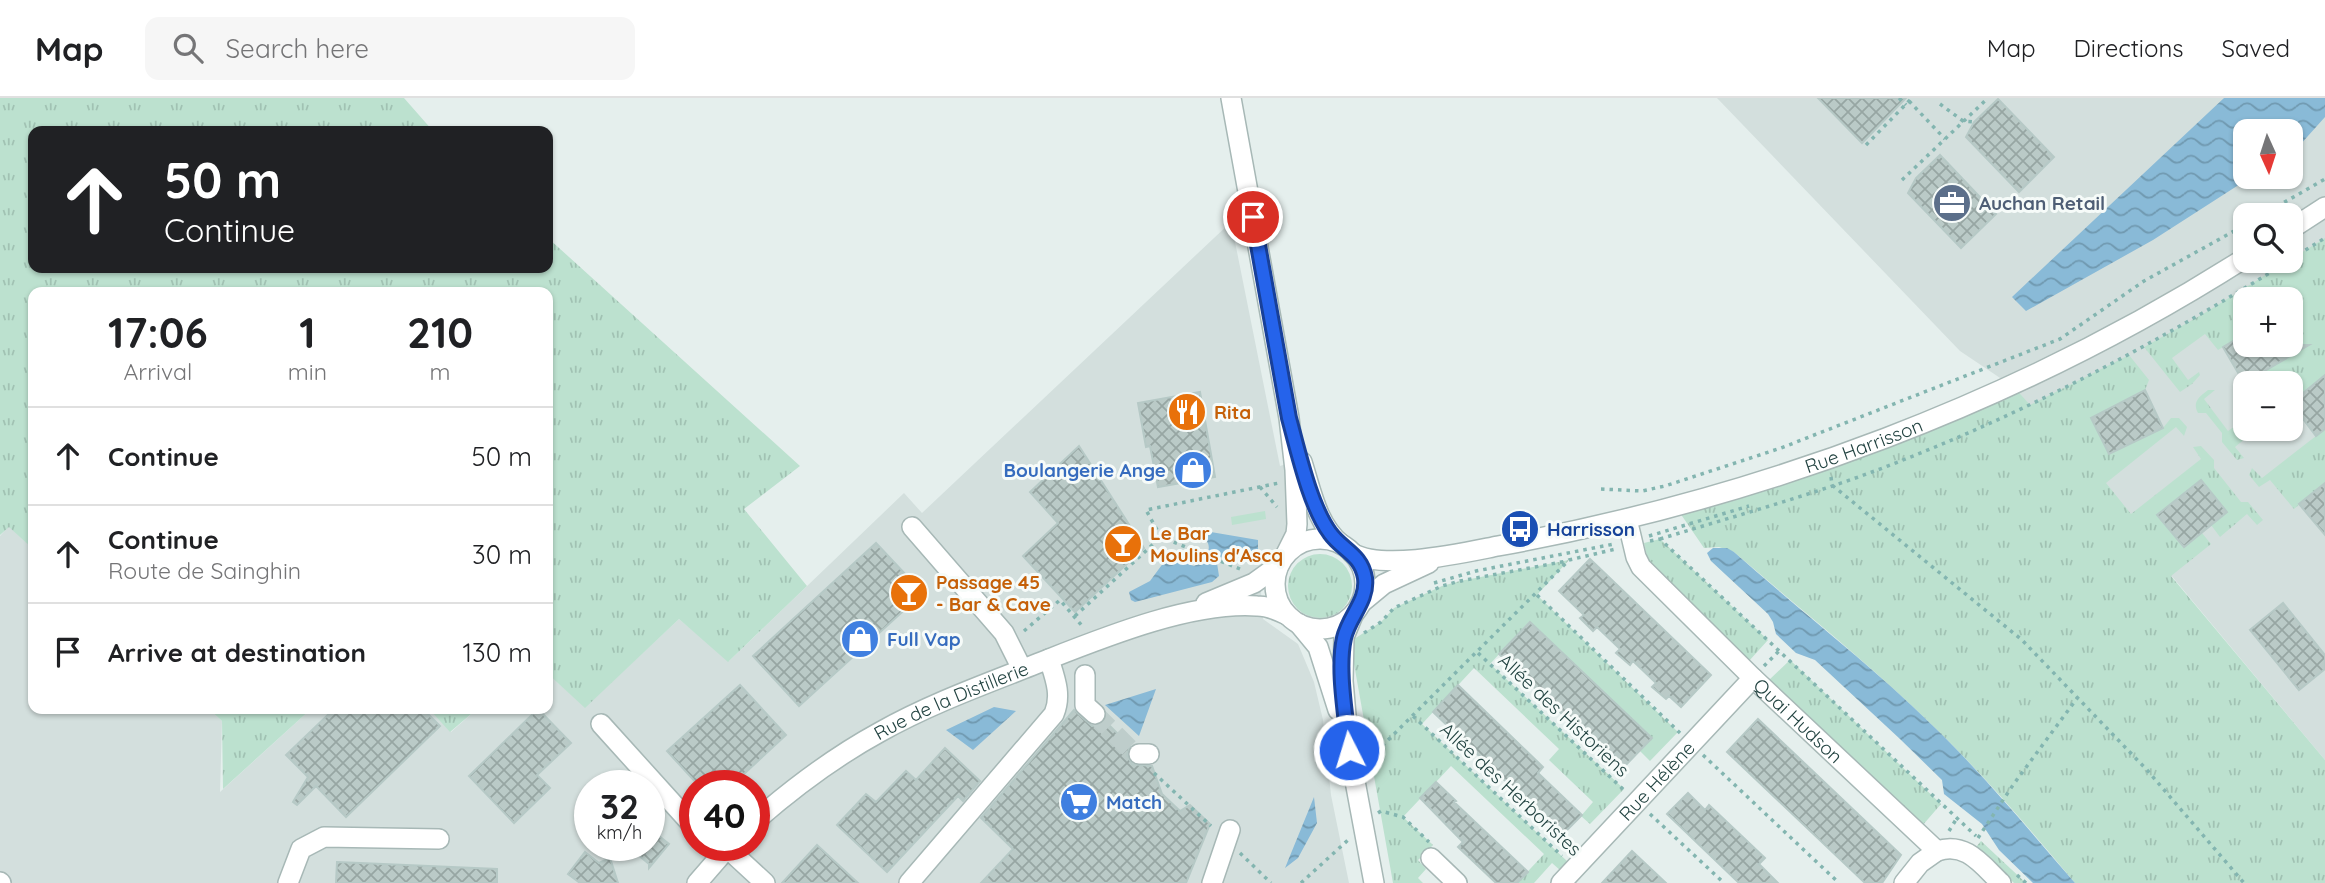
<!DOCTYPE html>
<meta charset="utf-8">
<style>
:root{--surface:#fff;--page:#f6f6f6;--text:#202124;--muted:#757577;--line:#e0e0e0}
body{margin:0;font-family:Quicksand,sans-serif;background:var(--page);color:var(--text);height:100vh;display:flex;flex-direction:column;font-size:26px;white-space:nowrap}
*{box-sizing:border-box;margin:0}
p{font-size:23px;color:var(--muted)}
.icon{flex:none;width:38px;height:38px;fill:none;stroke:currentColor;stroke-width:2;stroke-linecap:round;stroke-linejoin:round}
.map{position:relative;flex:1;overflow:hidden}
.sheet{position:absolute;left:28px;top:189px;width:525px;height:427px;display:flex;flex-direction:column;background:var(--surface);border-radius:14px;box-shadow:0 2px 5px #0004}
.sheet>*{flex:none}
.guide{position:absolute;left:28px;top:28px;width:525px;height:147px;border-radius:14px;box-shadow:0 2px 5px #0004;background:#202124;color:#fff;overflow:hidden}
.needle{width:46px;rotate:177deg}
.tools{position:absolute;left:2233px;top:21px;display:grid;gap:14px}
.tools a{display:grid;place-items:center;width:70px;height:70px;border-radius:14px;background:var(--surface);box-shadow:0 2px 5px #0004;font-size:35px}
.speed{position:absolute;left:574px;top:672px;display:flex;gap:14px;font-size:35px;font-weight:700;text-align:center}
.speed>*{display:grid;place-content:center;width:91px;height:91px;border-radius:50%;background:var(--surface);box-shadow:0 2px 5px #0004;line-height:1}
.speed small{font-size:18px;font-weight:400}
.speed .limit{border:10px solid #d22;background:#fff;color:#111}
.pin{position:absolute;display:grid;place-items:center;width:60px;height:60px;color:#fff;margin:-30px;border:4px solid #fff;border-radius:50%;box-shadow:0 2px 7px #0007}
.me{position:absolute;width:77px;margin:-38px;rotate:355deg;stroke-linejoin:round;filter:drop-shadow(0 0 5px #0008)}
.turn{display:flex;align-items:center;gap:24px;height:147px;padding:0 21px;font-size:32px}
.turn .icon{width:91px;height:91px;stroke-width:2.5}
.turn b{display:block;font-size:49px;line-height:60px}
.eta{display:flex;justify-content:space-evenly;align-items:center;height:119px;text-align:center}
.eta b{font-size:42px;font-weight:700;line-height:49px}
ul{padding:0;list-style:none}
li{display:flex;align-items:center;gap:21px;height:98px;padding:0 21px;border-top:2px solid var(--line)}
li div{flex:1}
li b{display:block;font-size:26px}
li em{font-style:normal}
header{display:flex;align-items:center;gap:42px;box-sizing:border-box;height:98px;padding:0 35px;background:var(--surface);border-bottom:2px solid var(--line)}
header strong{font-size:33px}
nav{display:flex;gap:38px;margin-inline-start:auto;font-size:24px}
.search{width:490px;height:63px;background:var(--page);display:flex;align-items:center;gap:18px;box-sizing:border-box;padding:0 24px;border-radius:14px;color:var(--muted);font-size:26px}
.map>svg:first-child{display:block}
</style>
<header>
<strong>Map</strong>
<div class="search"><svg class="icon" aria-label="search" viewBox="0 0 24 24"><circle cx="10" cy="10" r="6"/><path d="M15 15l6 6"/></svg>Search here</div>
<nav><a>Map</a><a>Directions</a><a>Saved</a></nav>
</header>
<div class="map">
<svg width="2325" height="785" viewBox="0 0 2325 785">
<defs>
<pattern id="grass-tufts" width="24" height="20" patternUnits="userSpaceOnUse" patternTransform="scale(1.75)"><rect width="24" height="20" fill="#bce1cf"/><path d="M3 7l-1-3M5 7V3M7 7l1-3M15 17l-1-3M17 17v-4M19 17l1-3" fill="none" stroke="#a1c2b3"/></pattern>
<pattern id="water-waves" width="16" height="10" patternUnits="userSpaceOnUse" patternTransform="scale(1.75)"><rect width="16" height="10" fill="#89bad7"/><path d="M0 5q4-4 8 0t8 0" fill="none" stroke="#7099b0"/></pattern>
<pattern id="building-cross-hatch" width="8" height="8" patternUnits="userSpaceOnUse" patternTransform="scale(1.75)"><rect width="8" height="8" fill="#bacac7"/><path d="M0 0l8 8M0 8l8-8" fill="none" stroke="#97a6a3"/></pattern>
</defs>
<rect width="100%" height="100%" fill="#e5efed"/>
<path fill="#d3dfdd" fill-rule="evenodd" d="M1717 0H2325V662L2015 290 1960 253ZM2245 33H2291V79H2245ZM2245 117H2291V163H2245ZM2245 201H2291V247H2245ZM2245 285H2291V331H2245Z
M1231 124 1280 368 1286 366 1290 437 1267 468 1261 493 1263 521 1298 546 1314 584 1323 622 1331 697 1349 785H0V438L9 428 33 451V611H209L222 623 220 694 311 611H429L451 634 477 611H548V576L585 609 679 521 729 563 904 395 922 415ZM590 688H649V747H590ZM695 688H754V747H695Z"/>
<path fill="url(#grass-tufts)" d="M0 0H404L433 33H33V170H548V140L800 368 744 411 807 488 728 564 679 521 585 610 548 576V194H33V451L9 429 0 437Z
M2325 140V277L2291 305V285H2245V287L2244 285 2304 250 2291 226V201H2245V236L2218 252 2205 236 2172 260 2188 282 2199 274 2200 277 2192 286 2180 294 2144 249 2203 216Z
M2129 257 2149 282 2145 292 2091 320 2109 356 2163 330 2171 320H2179L2187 329 2184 338 2176 329 2106 385 2131 416 2201 361 2193 349 2201 348 2214 362V370L2241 404H2248L2263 422 2257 427 2247 416 2220 439 2211 427 2227 414 2201 382 2157 417 2183 449 2202 435 2211 446 2171 478 2325 662V785H2075C2029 730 1983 676 1931 626 1869 565 1800 511 1734 454L1719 449 1704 450 1669 399 1819 370 2015 290 2030 307Z
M2208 292H2215L2204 301 2228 333 2245 321V331H2257L2235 349 2244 360 2237 362 2222 344V335L2206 315H2198C2192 304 2199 299 2208 292Z
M2325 331V385L2294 411 2270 382 2259 389 2249 377 2252 370 2262 380Z
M1660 441 1768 542 1749 563 1648 463 1644 445Z
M1288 488a32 32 0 1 1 64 0a32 32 0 1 1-64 0Z
M1569 462 1537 497 1678 634 1650 663 1640 653 1651 640 1529 524 1490 566 1624 691 1590 726 1581 718 1593 704 1549 662 1559 651 1474 570 1422 626 1568 764 1561 773 1552 765 1534 785H1517L1544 756 1451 668 1403 719 1433 747 1418 762 1426 771 1418 780 1423 785H1393L1354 566V541L1381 524 1394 510 1442 488 1460 483Z
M1790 562 1941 706 1922 728 1769 582Z
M209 611H311L223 691 222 623Z
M429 611H477L450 634Z
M1981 743 2026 785H2014L1976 749Z"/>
<path fill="#bce1cf" d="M1265 413 1266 421 1232 427 1231 419Z"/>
<path fill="url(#water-waves)" d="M2224 0H2325V19L2299 48 2291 53V33H2245V79H2251L2153 142 2026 213 2012 199Z
M1199 432 1258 442V453L1253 459 1246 461 1225 455 1217 465 1219 478 1212 484 1135 504 1131 502 1129 494 1150 483 1164 464 1171 461 1194 468 1205 463C1213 443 1207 446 1199 432Z
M1713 450H1727L1734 454C1799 512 1869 565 1931 626 1983 676 2028 731 2075 785H2033L1999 752 1982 726 1944 696 1942 682 1900 641 1815 562 1796 555 1776 536 1773 524 1768 516 1711 463 1707 455Z
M1156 591 1139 638 1105 607Z
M994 609 1016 613 973 652 946 632Z
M1314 699 1317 725 1298 760 1285 770Z"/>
<path fill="url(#building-cross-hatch)" stroke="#b6c9c6" stroke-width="2" d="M1818 0H1906L1862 45Z
M1998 1 2054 59 2019 94 1966 39 1974 24Z
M1940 57 1996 116 1961 150 1908 95 1916 80Z
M2245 236V247H2309L2244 285 2223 249Z
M2325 277V331L2316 338 2291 305Z
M2145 292 2163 330 2109 356 2091 320Z
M1200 294 1215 379 1158 389 1150 348 1146 349 1138 305Z
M1079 348 1144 450 1075 514 1023 458 1058 425 1030 394Z
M2201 382 2227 414 2184 449 2157 417Z
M2325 385V437L2299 406Z
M876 445 923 495 799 608 753 558Z
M1590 461 1711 577 1681 609 1669 598 1666 601 1652 589 1656 585 1633 563 1630 567 1616 555 1620 551 1597 529 1593 533 1580 520 1584 517 1559 493Z
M2283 505 2325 557V571L2299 592 2250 532Z
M1530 524 1652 640 1621 672 1499 556Z
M740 587 786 637 731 688H699L667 653Z
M1458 587 1543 669 1538 675 1582 717 1562 737 1433 614Z
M334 611H423L440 628 346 719 316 688 297 707 293 704 308 679 286 657Z
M538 611 571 645 537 677 550 690 514 725 469 678Z
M1074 612 1092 628 1099 627 1105 623 1130 648 1127 657 1132 666 1152 668 1162 696 1180 713 1190 707 1210 726 1186 785H981L1013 751 981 720Z
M1758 621 1901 757 1882 785H1865L1727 654Z
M945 650 980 683 963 703 958 698 887 774 837 727 866 696 876 704 906 673 916 682Z
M1436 684 1456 703 1454 704 1528 774 1517 785H1496L1458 749 1463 744 1420 700Z
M1688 695 1705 712 1709 707 1765 760 1759 766 1778 785H1739L1667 716Z
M649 730 669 746 649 770V766L626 747H649Z
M817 747 858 785H782Z
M1632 753 1666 785H1602Z
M585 754 599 765 610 760 618 785H580L568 776Z
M337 764 497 771V785H336Z"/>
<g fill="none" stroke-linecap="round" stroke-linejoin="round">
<path stroke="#becdcb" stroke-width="19" stroke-dasharray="19 10" stroke-linecap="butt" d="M1095 616 1134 655 1139 656"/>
<defs>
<g id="minor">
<path d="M1231 0 1289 320 1295 372 1297 426 1296 436 1286 456"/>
<path d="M2291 131 2325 109"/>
<path d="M1302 364C1311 392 1317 427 1341 446"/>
<path id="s1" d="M1627 421 1636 459 1641 469 1753 580 1937 753C1966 743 1982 767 2001 785"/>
<path d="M912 429 1004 535 1022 571"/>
<circle cx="1320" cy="486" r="45"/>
<path id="s2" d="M1352 455C1384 473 1462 455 1498 448 1762 400 2019 304 2245 160"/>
<path d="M1206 505 1254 485 1279 467"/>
<path d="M1361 505 1384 486 1429 465"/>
<path d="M1353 517 1344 539 1343 583 1349 651 1374 785"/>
<path d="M1299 526 1318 549 1338 612"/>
<path d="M1085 577V607L1095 616"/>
<path d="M601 626 695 730"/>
<path d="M1139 656H1149"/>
<path id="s3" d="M754 724C793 690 834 659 880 634 928 607 980 588 1031 568 1095 543 1189 503 1257 508 1268 508 1277 512 1287 517"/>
<path d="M727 750 765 785"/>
<path d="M1431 760 1457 785"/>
<path d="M0 784 1 785"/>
<path d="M288 785 301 751 324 739 439 741"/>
<path d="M697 785 730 747"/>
<path d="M909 785 1054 616C1062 597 1055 580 1049 561"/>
<path d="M1212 785 1230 732"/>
<path id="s4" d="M1561 785 1753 580"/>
<path d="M1904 785 1920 765 1937 753"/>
</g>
</defs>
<use href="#minor" stroke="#a7b8b6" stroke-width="22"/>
<path stroke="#83b5b0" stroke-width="3.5" stroke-dasharray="3.5 5" stroke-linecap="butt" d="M1899 0 1906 7
M1909 3 1945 41
M1940 6 1963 23 1974 24
M1866 47 1912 0
M1902 82 1988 0
M2262 117 2325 81
M2291 161 2325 140
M2260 173 2276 163
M1831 379 1832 387 2022 542 2147 672 2244 785
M1260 389 1277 409
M1601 391 1642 393 1665 388 1781 350 2060 241 2144 183 2245 127
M1649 438 1749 408
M1660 441C1741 416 1824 394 1903 362 2038 309 2165 240 2289 163
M1650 443 1660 441 1976 738
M1240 471 1161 439 1146 412 1279 385
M1434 485 1476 473 1614 446
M1537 497 1680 635
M1075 518 1161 439
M1024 533 1060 502 1083 529
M1364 535 1381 524 1394 510 1442 488 1460 483 1567 463
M1478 555 1624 692
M1764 568 1780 552
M1413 618 1562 758
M1703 657 1839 785
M1370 660 1569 462 1616 451
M1154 675 1211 728
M1378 715 1381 713 1403 719 1429 744
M1650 716 1724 785
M1949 733 1957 720
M1978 740 2013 687 2078 599
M1240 755 1271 785
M2017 777 2026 785
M1301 785 1348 742"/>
<use href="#minor" stroke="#fff" stroke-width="19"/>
</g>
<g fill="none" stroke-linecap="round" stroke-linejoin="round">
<defs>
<path id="route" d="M1253 119 1289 320C1298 353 1310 408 1330 435 1342 452 1361 456 1365 480 1368 503 1349 518 1344 540 1337 572 1346 618 1349 652"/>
</defs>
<use href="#route" stroke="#184099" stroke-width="18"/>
<use href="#route" stroke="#2563eb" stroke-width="12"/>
</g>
<defs>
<symbol id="office-disc" viewBox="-11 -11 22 22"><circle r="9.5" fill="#5c6f8a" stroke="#f6fbf9"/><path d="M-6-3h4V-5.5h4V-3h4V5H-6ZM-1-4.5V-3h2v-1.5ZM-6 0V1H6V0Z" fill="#fff"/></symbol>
<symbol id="restaurant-disc" viewBox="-11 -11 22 22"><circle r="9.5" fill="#e8710a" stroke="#f6fbf9"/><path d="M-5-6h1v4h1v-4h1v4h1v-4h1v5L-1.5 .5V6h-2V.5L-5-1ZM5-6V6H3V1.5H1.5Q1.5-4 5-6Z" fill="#fff"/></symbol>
<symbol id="shop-disc" viewBox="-11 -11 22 22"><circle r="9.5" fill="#3f7fe0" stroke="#f6fbf9"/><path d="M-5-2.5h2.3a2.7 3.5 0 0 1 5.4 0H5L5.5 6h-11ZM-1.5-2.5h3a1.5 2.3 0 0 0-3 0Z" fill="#fff"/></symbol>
<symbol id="bus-disc" viewBox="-11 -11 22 22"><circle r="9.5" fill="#1a4fb4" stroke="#f6fbf9"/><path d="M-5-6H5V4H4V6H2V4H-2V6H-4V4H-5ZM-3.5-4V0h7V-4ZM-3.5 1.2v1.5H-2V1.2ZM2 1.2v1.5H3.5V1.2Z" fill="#fff"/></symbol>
<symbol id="bar-disc" viewBox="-11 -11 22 22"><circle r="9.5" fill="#e8710a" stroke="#f6fbf9"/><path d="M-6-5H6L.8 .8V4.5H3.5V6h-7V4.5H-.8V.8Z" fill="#fff"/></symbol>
<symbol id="supermarket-disc" viewBox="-11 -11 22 22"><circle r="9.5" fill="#3f7fe0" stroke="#f6fbf9"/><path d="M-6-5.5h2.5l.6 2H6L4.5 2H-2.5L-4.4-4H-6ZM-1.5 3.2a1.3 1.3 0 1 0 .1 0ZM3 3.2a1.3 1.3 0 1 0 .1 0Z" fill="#fff"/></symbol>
</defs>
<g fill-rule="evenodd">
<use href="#office-disc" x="1930" y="83" width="44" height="44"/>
<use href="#restaurant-disc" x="1165" y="292" width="44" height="44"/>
<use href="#shop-disc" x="1171" y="350" width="44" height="44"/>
<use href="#bus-disc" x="1498" y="409" width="44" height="44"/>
<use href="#bar-disc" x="1101" y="424" width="44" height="44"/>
<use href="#bar-disc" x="887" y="473" width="44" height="44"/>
<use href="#shop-disc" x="838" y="519" width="44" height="44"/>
<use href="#supermarket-disc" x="1057" y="682" width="44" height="44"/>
</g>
<g text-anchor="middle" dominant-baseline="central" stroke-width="6" stroke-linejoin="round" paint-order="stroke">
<g font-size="19" font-weight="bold" fill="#4e5e75" stroke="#f6fbf9" text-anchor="start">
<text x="1979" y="105">Auchan Retail</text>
</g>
<g font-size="19" font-weight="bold" fill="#c56008" stroke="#f6fbf9" text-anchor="start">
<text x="1214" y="314">Rita</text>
<text x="1150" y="435">Le Bar<tspan x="1150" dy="22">Moulins d'Ascq</tspan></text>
<text x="936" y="484">Passage 45<tspan x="936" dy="22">- Bar &amp; Cave</tspan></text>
</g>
<g font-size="19" fill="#224341" stroke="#f6fbf9">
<text stroke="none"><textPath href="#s2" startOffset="528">Rue Harrisson</textPath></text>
<text stroke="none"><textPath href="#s3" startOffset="233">Rue de la Distillerie</textPath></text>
<text transform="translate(1564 617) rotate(43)">Allée des Historiens</text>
<text stroke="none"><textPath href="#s1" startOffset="270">Quai Hudson</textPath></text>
<text stroke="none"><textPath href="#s4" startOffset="140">Rue Hélène</textPath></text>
<text transform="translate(1511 691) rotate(43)">Allée des Herboristes</text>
</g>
<g font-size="19" font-weight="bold" fill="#366cbe" stroke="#f6fbf9" text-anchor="start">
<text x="1166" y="372" text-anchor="end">Boulangerie Ange</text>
<text x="887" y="541">Full Vap</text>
<text x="1106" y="704">Match</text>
</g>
<g font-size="19" font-weight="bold" fill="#164399" stroke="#f6fbf9" text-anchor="start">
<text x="1547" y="431">Harrisson</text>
</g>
</g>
</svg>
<div class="tools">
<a><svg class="needle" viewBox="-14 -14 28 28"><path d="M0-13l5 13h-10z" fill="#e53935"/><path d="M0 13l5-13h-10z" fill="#757577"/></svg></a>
<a><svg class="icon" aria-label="search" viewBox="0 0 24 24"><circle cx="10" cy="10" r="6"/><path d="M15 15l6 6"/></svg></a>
<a>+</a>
<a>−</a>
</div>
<div class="speed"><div>32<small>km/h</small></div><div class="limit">40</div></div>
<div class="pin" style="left:1253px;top:119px;background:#d93025"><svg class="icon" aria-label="arrive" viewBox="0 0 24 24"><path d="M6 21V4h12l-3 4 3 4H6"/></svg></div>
<svg class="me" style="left:1349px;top:652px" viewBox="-20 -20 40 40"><circle r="17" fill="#2563eb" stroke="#fff" stroke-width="3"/><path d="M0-11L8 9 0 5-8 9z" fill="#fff"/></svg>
<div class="guide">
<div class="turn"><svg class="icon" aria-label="ahead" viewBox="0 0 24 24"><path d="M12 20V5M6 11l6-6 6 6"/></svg><div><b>50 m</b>Continue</div></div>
</div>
<section class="sheet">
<div class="eta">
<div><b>17:06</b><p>Arrival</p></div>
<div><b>1</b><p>min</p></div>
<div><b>210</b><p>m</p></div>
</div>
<ul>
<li><svg class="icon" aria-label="ahead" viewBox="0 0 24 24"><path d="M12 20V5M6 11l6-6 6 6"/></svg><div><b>Continue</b></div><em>50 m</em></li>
<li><svg class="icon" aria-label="ahead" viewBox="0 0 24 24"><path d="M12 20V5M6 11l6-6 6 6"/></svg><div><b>Continue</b><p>Route de Sainghin</p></div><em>30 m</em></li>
<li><svg class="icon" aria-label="arrive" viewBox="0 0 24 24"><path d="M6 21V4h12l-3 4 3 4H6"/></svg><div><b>Arrive at destination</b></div><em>130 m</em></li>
</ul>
</section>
</div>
